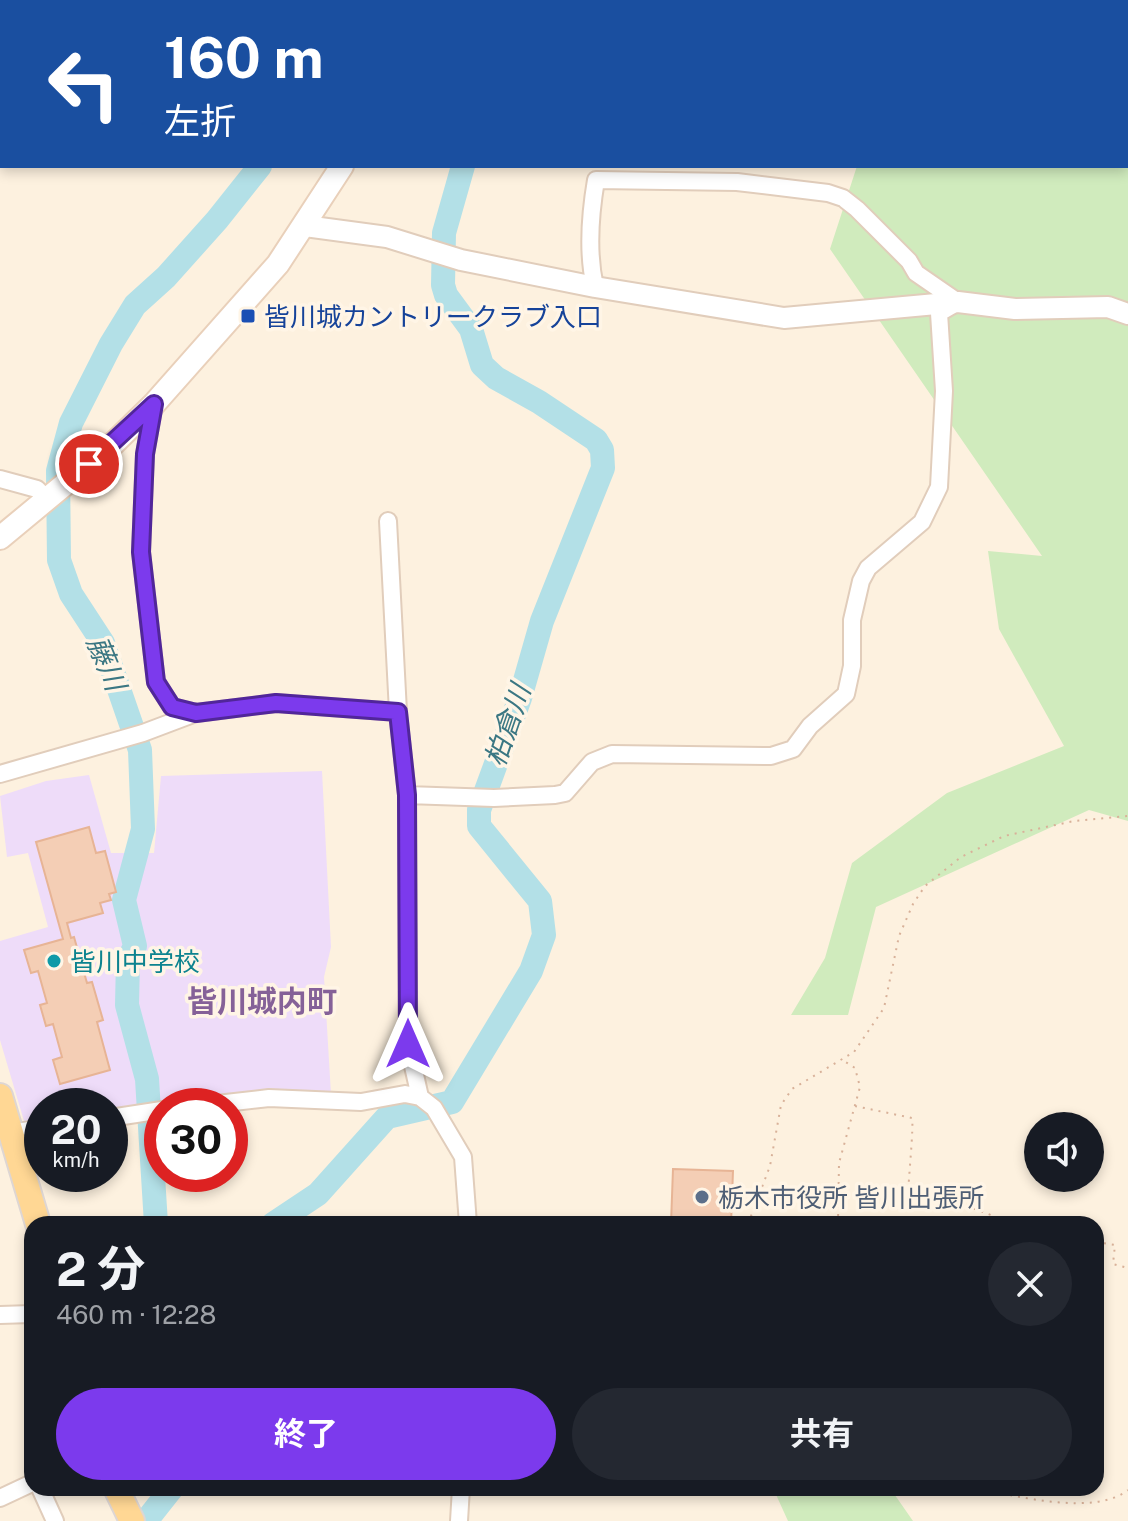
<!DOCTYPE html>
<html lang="ja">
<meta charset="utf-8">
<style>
:root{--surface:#171b24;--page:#242831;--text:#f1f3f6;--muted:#9ea1a6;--accent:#7c3aed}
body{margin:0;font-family:"Public Sans","Noto Sans JP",sans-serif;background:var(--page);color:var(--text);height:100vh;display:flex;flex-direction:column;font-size:30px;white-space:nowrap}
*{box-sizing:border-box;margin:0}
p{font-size:26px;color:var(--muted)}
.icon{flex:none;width:44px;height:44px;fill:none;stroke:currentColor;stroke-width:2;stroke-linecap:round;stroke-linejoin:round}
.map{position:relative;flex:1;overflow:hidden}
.sheet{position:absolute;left:24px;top:1216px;width:1080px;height:280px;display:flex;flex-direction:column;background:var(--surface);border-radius:24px;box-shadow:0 4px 12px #0003}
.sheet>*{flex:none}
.guide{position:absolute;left:0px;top:0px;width:1128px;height:168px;box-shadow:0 4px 12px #0003;background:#1a4fa0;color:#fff;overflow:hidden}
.fabs{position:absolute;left:1024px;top:1112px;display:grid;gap:16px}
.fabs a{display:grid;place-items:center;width:80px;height:80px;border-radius:50%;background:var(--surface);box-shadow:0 4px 12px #0003;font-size:40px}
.speed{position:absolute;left:24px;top:1088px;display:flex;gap:16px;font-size:40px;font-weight:700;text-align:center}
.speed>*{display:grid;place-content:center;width:104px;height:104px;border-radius:50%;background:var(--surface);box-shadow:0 4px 12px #0003;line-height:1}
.speed small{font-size:20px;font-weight:400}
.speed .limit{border:12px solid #d22;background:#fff;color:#111}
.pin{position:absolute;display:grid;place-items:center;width:68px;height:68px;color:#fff;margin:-34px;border:4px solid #fff;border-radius:50%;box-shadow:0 2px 8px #0007}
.me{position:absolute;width:88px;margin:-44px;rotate:0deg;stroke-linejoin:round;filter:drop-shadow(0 0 6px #0008)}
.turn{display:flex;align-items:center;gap:28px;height:168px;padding:0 32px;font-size:36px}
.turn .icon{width:104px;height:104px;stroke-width:2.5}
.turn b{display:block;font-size:56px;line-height:68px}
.round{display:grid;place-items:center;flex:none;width:84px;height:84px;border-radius:42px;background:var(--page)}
.summary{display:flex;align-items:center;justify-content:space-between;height:136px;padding:0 32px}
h1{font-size:48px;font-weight:700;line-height:60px}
.primary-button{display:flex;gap:16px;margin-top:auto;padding:16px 32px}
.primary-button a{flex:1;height:92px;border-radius:48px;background:var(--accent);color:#fff;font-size:32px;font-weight:700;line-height:92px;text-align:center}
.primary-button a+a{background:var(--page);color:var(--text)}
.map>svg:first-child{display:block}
</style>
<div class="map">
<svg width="1128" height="1521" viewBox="0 0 1128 1521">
<rect width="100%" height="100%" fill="#fdf1df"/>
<path fill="#eedcf9" d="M322 771 331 947 324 977 331 1094 199 1106H162L110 1114V1106H42V1120L24 1121 0 1040V941L48 927 28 853 7 857 0 796 46 781 89 775 111 853H154L161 776Z"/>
<path fill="#d0ebbd" d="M910 0H1128V821L1089 810 876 907 848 1015H791L825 958 852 863 947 793 1064 746 999 629 988 551 1042 556 830 249 857 166H1126V2Z
M773 1488H890L913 1521H788Z"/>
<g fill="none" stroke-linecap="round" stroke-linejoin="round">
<path stroke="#b3e0e7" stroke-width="24" d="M474 0 475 2
M385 2V0
M156 1224 147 1079 127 1005 128 960 135 946 124 900 143 829 140 750 103 643 71 594 59 560 58 471 71 423 111 344 135 305 166 277 217 220 260 166
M273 1224 318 1194 387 1117 452 1102 531 971 544 935 540 901 479 826V810L520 698 542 621 603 468 602 450 596 440 539 402 496 378 482 365 471 329 446 295 443 285 444 233 463 166
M146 1521 172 1488"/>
</g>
<path fill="#f4ceb5" stroke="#e7b495" stroke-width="2" d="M89 827 96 853 105 851 116 892 109 894 111 900 100 903 103 913 67 923 71 938 74 937 87 983 92 982 103 1020 97 1022 110 1070 60 1084 53 1060 62 1057 53 1024 46 1026 40 1005 47 1003 38 971 31 973 24 950 63 939 36 842Z
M673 1169 733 1171 731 1224H671Z"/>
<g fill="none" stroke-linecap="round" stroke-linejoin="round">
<defs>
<path id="minor" d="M0 84 2 81
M154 404 145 454 141 552 156 682 172 707 196 713
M0 479 37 489 47 500
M388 521 398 712 407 795 408 1044 420 1097
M0 774 143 733 196 713 276 703 398 712
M407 795 494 798 555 795 565 793 592 762 612 754 771 756 793 749 810 726 846 694 852 666V620L861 581 868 568 922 522 939 487 944 391 939 313 958 302 916 273 909 261 857 209 843 198 828 193 737 182 596 180C590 215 587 252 595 287
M199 1106 269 1098 361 1102 405 1094 420 1097 434 1108 463 1157 468 1224
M110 1118 162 1110
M11 1133 42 1128
M0 1315 32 1314
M40 1488 55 1521
M0 1498 32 1483
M459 1521 461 1488"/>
<path id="tertiary" d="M305 226 387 237 461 260 595 287 784 318 958 302 1015 309 1108 307 1128 314"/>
<path id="secondary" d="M405 2V0
M0 538 111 446 154 404 278 264 342 166"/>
<path id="primary" d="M0 1096 38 1224
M116 1488 132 1521"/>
</defs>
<use href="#minor" stroke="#e1cdbb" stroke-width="20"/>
<use href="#tertiary" stroke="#e1cdbb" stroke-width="24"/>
<use href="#secondary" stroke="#e9d0ba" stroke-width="26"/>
<use href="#primary" stroke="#ded6d3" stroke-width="28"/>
<path stroke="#d8b199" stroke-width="2" stroke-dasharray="2 6" stroke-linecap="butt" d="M802 2 803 0
M855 1106 912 1118C914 1126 908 1183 908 1198L917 1207 942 1205 953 1196 956 1202 1015 1224
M748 1224 770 1166 781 1105 792 1089 854 1052 884 1008 899 936 913 904 925 886 961 857 1004 836 1074 821 1128 816
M838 1224 839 1163 860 1087 855 1068 844 1061
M1054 1224H1057
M1096 1242 1115 1245 1113 1264 1128 1268
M979 1488C1017 1497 1096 1516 1128 1490"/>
<use href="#minor" stroke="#fff" stroke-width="16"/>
<use href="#tertiary" stroke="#fff" stroke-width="20"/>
<use href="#secondary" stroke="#fff" stroke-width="22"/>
<use href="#primary" stroke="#ffd794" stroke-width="24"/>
</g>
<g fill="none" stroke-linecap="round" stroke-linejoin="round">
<defs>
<path id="route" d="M89 464 154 404 145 454 141 552 156 682 172 707 196 713 276 703 398 712 407 795 408 1044"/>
</defs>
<use href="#route" stroke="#51269a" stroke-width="20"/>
<use href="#route" stroke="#7c3aed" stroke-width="14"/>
</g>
<rect fill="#1a4fb4" stroke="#fff5e6" stroke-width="3" x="240" y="308" width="16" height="16" rx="4"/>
<circle fill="#0f9aa8" stroke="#fff5e6" stroke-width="3" cx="54" cy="961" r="8"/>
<circle fill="#5c6f8a" stroke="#fff5e6" stroke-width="3" cx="702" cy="1197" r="8"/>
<g text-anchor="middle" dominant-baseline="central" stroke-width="7" stroke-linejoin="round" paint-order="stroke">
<g font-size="26" fill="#164399" stroke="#fff5e6" text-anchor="start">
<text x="264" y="316">皆川城カントリークラブ入口</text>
</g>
<g font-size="26" fill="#0d838f" stroke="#fff5e6" text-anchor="start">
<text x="70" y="961">皆川中学校</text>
</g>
<g font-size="26" fill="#4e5e75" stroke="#fff5e6" text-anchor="start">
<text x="718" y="1197">栃木市役所 皆川出張所</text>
</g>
<g font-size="28" font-style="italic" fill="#3b7783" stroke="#fff5e6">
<text transform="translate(107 663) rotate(67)">藤川</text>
<text transform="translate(507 725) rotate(-71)">柏倉川</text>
</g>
<g font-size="30" font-weight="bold" fill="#856198" stroke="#fff5e6">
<text x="262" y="1001">皆川城内町</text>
</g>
</g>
</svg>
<div class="fabs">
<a><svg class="icon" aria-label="sound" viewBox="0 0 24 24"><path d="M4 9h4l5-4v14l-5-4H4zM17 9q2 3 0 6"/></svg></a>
</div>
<div class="speed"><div>20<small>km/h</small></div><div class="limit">30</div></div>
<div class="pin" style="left:89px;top:464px;background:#d93025"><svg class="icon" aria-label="arrive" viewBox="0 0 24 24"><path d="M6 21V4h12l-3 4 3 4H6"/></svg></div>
<svg class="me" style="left:408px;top:1044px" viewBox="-20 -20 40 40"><path d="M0-17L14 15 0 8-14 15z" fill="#7c3aed" stroke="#fff" stroke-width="4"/></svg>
<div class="guide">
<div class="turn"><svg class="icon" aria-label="left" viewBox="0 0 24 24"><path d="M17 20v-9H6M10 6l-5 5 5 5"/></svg><div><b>160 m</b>左折</div></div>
</div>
<section class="sheet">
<div class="summary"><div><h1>2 分</h1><p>460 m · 12:28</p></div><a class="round"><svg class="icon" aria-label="close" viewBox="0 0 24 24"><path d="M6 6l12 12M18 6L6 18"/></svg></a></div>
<div class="primary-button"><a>終了</a><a>共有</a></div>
</section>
</div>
